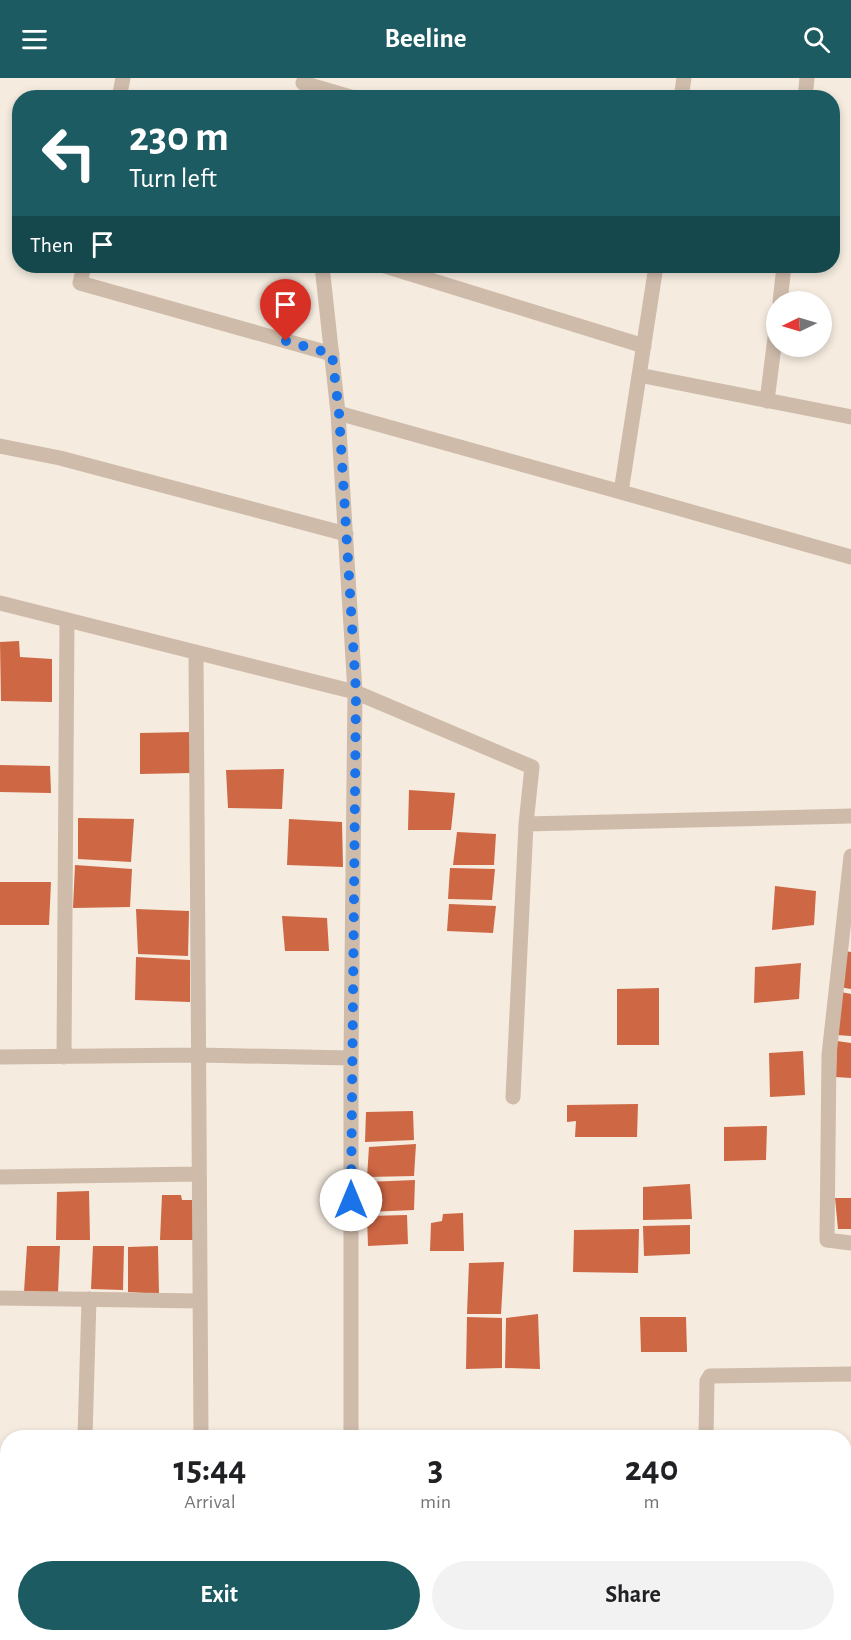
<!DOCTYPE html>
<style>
:root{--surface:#fff;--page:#f2f2f2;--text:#202124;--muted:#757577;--accent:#1b5b61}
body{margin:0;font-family:"Alegreya Sans",sans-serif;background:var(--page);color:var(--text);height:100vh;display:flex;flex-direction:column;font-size:22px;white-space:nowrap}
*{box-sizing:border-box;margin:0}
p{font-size:20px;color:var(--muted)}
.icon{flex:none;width:33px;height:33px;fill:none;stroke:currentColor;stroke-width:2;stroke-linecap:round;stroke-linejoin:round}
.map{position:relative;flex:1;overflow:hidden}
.side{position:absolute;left:0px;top:1352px;width:852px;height:212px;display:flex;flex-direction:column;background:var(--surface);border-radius:24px 24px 0 0;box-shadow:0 3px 9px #0003}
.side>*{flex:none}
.guide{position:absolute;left:12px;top:12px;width:828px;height:183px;border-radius:24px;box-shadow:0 3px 9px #0003;background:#1b5b61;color:#fff;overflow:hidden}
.needle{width:39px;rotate:265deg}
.fabs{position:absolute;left:766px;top:213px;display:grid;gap:12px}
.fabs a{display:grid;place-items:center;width:66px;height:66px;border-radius:50%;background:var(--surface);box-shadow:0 3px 9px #0003;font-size:30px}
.pin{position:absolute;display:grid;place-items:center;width:51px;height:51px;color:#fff;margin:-62px -26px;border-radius:50% 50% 50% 0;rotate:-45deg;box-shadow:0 0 6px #0007}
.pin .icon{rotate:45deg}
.me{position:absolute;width:66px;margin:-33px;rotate:0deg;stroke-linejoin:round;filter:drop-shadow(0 0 4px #0008)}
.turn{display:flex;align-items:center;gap:21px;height:126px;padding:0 18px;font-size:27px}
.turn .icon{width:78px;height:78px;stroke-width:2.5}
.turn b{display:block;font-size:42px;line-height:51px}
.then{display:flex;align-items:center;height:57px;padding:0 18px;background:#0003;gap:12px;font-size:22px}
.eta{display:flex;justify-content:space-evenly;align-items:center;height:102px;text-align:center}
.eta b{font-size:36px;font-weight:700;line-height:42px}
.cta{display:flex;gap:12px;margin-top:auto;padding:12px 18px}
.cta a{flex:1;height:69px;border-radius:36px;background:var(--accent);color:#fff;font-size:24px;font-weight:700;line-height:69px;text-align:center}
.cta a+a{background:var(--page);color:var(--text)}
header{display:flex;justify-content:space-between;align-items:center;height:78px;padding:0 18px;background:var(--accent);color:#fff;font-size:27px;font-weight:700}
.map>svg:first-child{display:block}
</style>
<header><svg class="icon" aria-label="menu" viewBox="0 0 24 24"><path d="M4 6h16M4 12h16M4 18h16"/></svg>Beeline<svg class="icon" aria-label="search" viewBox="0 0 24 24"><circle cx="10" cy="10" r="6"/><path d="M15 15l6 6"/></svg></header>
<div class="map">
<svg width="851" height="1562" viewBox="0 0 851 1562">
<rect width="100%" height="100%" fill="#f5ebdf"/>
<path fill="#ce6744" d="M19 563 20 579 52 581V624L1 623 0 564Z
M192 654 191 695 140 696V655Z
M0 687 50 688 51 715 0 714Z
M284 691 282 731 228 730 226 692Z
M409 712 455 715 451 752H408Z
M78 740 134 741 131 784 78 781Z
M289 741 342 744 343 789 287 787Z
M457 754 496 756 494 787H453Z
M75 787 132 791 130 829 73 830Z
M450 790 495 791 492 822 448 821Z
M0 804H51L49 847H0Z
M775 808 816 813 814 847 772 852Z
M449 826 496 828 493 855 447 853Z
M136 831 189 833 188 878 138 876Z
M282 838 327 840 329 873H285Z
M845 873 851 874V911L839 909Z
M136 879 190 882V924L135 922Z
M801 885 799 921 754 925 755 889Z
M659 910V967H617V911Z
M841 914 851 916V958L836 957Z
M837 963 851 965V1000L836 999Z
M803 973 805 1017 770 1019 769 975Z
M638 1026 637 1059H575L576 1043 567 1044V1027Z
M413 1033 414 1062 365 1064 366 1034Z
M767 1048 766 1082 724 1083V1049Z
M416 1066 414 1098 367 1099 369 1069Z
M415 1102 414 1132 367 1134 366 1104Z
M690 1106 692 1141 643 1142V1109Z
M89 1113 90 1162H56L57 1114Z
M162 1117H181L182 1122H193V1162H160Z
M835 1120H851V1151H838Z
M463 1135 464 1173H430L431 1145 442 1143 443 1136Z
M407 1137 408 1166 368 1168 367 1138Z
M690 1147V1176L644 1178 643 1148Z
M639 1151 638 1195 573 1194 574 1152Z
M27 1168H60L58 1215 24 1214Z
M93 1168H124L123 1212 91 1211Z
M158 1168 159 1216 128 1214V1169Z
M504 1184 501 1236H467L469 1185Z
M538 1236 540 1291 505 1290 506 1240Z
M467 1239 502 1240V1290L466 1291Z
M640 1239H686L687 1274H641Z"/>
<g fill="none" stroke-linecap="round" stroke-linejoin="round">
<path stroke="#cebbaa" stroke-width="15" d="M303 5 354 20
M119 20 123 0
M681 20 684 0
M805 20 807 0
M84 188 80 205 332 276
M322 188 338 335 355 614 351 980V1359
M385 188 644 268
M780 224 784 188
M639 297 851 339
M767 323 777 244
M338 335 621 414 656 188
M0 368 60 380 346 456
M621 414 851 479
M0 525 355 614 532 689 526 746 851 738
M196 574 201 1359
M851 778 829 977 827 1162 851 1165
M0 979 198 977 351 980
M64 979 67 542
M513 1019 526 746
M0 1099 199 1096
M0 1220 200 1223
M85 1359 89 1221
M706 1359 707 1303 710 1298 851 1296
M0 1423H8
M0 1540H8
M351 1556V1562
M198 1562 199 1556
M700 1562V1556"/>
</g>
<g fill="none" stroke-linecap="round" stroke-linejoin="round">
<path stroke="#1a73e8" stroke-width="10" stroke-dasharray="0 18" d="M286 263 332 276 339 335 356 614 351 1122"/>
</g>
</svg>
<div class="fabs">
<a><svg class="needle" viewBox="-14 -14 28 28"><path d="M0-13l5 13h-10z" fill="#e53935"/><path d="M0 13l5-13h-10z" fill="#757577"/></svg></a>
</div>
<div class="pin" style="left:286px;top:263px;background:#d93025"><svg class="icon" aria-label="arrive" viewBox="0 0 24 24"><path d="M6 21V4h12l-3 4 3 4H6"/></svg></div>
<svg class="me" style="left:351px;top:1122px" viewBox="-20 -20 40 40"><circle r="19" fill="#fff"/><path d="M0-13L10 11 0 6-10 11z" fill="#1a73e8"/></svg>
<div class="guide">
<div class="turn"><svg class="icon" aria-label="left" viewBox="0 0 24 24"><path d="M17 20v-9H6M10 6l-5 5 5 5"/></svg><div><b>230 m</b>Turn left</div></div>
<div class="then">Then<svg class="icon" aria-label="arrive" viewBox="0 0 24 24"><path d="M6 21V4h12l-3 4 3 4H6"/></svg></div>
</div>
<section class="side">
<div class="eta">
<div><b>15:44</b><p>Arrival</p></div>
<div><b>3</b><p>min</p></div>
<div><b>240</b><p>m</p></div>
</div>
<div class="cta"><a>Exit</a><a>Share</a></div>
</section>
</div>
